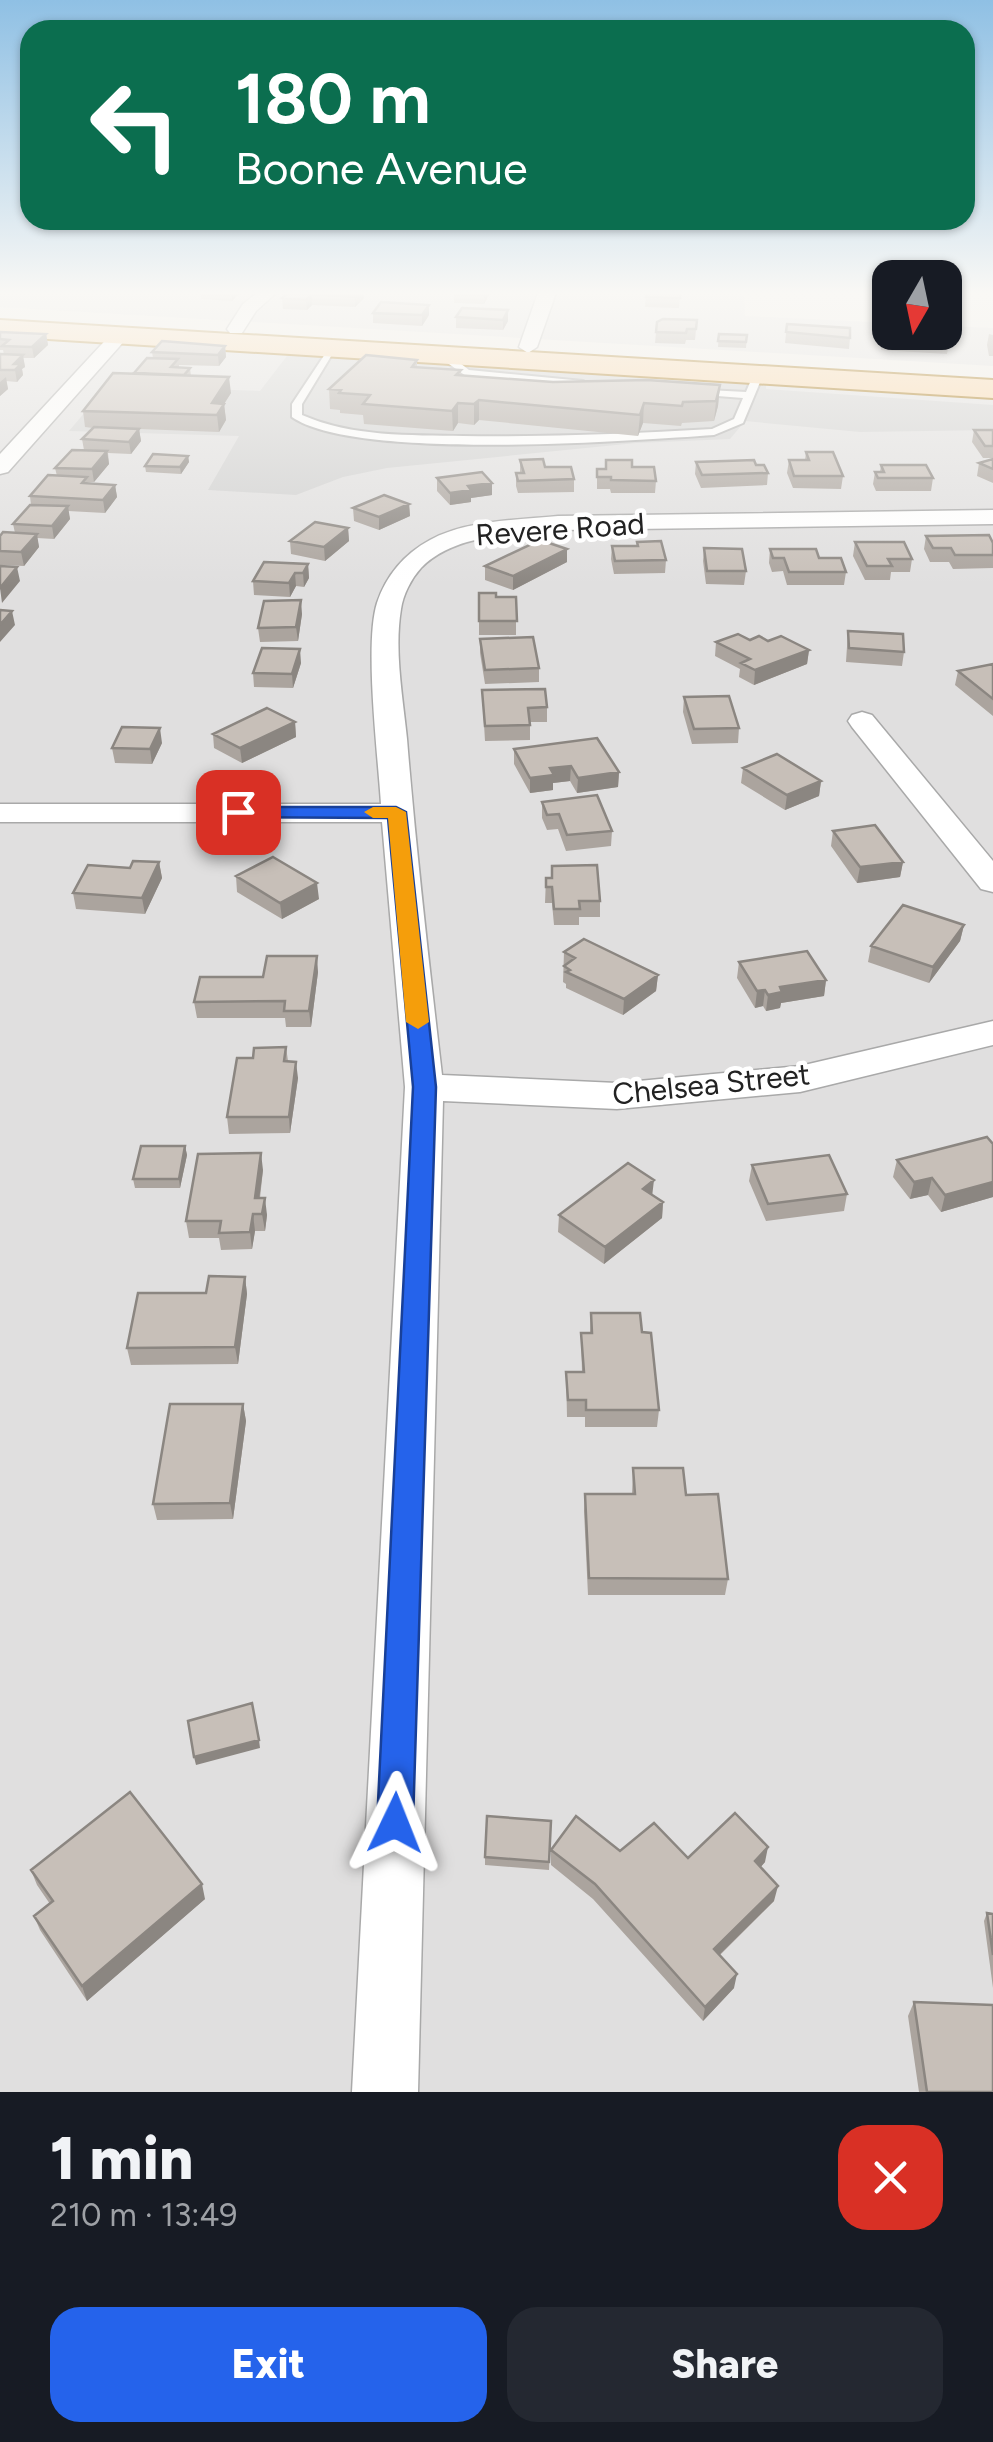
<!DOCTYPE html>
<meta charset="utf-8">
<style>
:root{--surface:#171b24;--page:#242831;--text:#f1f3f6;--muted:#9ea1a6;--accent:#2563eb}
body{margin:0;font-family:Figtree,sans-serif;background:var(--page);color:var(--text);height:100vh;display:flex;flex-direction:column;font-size:38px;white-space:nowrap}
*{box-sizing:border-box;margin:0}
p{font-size:32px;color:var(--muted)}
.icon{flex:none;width:55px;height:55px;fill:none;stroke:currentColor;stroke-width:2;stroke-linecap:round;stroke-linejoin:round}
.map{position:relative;height:2092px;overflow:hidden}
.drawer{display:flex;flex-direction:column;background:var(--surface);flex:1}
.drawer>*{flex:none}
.guide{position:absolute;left:20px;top:20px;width:955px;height:210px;border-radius:30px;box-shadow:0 2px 8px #0004;background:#0b6e4f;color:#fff;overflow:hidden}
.needle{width:65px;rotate:189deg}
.buttons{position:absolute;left:872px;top:260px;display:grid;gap:20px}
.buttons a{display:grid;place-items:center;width:90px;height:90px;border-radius:20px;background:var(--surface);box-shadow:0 2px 8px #0004;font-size:50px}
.pin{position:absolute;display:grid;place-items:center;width:85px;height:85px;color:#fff;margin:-42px;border-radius:20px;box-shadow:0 5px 15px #0006}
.me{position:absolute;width:110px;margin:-55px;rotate:2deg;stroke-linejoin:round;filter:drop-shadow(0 0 8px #0008)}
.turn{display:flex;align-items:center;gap:35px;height:210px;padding:0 50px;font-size:45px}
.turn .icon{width:130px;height:130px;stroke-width:2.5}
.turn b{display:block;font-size:70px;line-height:85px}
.round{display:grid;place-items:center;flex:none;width:105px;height:105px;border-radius:30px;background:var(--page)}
.headline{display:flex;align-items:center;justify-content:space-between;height:170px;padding:0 50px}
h1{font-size:60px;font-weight:800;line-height:75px}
.button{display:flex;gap:20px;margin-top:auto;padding:20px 50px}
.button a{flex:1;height:115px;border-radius:30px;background:var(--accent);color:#fff;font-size:40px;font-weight:800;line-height:115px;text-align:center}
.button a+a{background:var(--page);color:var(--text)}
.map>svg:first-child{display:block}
</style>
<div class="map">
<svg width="993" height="2092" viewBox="0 0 993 2092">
<rect width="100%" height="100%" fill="#f2efe9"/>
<path fill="#e0dfdf" d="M0 293H744L745 316 890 323V332H945V326L993 328V366L0 307Z
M0 328 993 389V2092H0Z"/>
<path fill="#d0d0d0" d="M290 352 766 383V389L993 405V430L860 432 745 421 730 439 636 443 387 468 343 477 296 495 208 490 239 436 69 431 107 386 260 391Z"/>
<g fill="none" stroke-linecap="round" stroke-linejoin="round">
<defs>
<path id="service" d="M331 345 336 348 302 404V415C352 437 410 435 463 436 546 437 629 434 712 429L734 419 743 398 692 394 687 391 688 389 746 392 754 373 763 375 743 423 714 435C629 441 355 461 292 417V404Z
M439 353H447L469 370 583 381 588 384 583 387 466 376 439 357Z"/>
<path id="minor" d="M257 293H276L256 311 242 333H230L227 329 243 304Z
M538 293H556L537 347 528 353 519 347Z
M120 330 129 335 126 339 8 472 0 474V454L114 331Z
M993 510V524L558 530C514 534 454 534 421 568 411 579 403 595 401 609 394 651 403 698 407 739 416 852 429 963 442 1075L617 1083 800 1066 993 1021V1045L800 1092 617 1109 443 1101 418 2092H352L405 1087 382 822H0V804H381C378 756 364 644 377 603 386 576 404 554 430 540 466 520 518 520 558 516Z
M862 712 872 715 993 861V892L981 889 852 727 848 721 852 715Z"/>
<path id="primary" d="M0 320 993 380V398L0 336Z"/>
</defs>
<use href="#service" stroke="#a9a9a9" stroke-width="4"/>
<use href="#minor" stroke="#a9a9a9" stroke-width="3"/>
<use href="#primary" stroke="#a06b00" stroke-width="4"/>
<use href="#service" fill="#fff" fill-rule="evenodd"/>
<use href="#minor" fill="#fff" fill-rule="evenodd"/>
<use href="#primary" fill="#fcd6a4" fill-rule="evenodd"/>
</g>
<path fill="#aba49e" d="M201 293H240L232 301 201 299Z
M288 293 364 298 355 307 312 305 307 310 283 309 282 298Z
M454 293H490L484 304 454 303Z
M646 293H680L679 308 645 307Z
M508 310V321L503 330 456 328V317Z
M373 313 429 315 422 326 373 323Z
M697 320 695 340H686L685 344 655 343 657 322Z
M787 324 850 338 849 349 785 343Z
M883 329 949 343 947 354 881 350Z
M0 332 46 334 48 345 34 358H23L25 367 22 369 23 375 17 382 6 381 8 389 0 396V354L4 355 3 350H0Z
M719 334 747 335 746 348 718 347Z
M989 334 993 335V356H989L987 345Z
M225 346 226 357 219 366 179 365V367L190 368 191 376 231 393 224 404 226 420 219 432 139 429 141 441 131 454 108 453 109 464 94 482H87L88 483 115 485 117 497 105 513 68 511 70 519 54 539 37 538 39 547 24 566 0 565V536L15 533 13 524 31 505 30 496 57 476 55 468 84 450 82 439 93 428 85 427 83 411 134 374 153 358 152 352Z
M417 360V367L461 370V376L553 382 720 385 718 406 714 421 682 423 681 426 643 423 638 436 479 420 474 425 458 423 453 431 364 424 363 415 340 413V410L330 409 329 389Z
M974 430H993V458H983L972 442Z
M806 452 843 476 841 489 793 488 787 473 789 460H805Z
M188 456 189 462 181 474 146 472 145 466Z
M993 459V483L977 476 979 463Z
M520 460 574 479V492L518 493 516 486V473H520Z
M606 460 632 467 656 481 655 493H611L610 489H597V469H605Z
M696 462 756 465 768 473 767 485 701 488 695 474Z
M881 465 933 478 931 491H876L873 484 875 472H880Z
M437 478 492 495 471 498V502L450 505 437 491Z
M409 504 410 516 379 530 354 521 353 508Z
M348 528 349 541 325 561 291 554 290 541Z
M926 536 993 543V568L953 569 949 562H930L924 549Z
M637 542 666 560 665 573 614 574 611 559 612 546H637Z
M855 542 912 559 910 572H891L890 580H865L853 556Z
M704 548 746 571 744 585 706 584 703 561Z
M770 549 819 558 846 572 844 585H787L783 571 772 572 769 563Z
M567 562 513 590 485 580V566Z
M308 564 309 578 304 587 296 586 290 597 254 595 253 581Z
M479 593 496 597H516V635H479Z
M302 614 298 641 260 642 258 628Z
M848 631 904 652 902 666 846 662Z
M480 639 539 668V682L485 684 480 653Z
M750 640 768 641 809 650 807 664 754 685 739 677 740 669 715 656 716 642Z
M301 663 293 688 254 687 253 673Z
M993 664V716L955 685 958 671Z
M482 690 547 707V722H530V740L485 741Z
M684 697 739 728 738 743 692 744 683 712Z
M295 722 296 737 242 763 214 748 213 734Z
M162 743 152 764 115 763 112 748Z
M514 749 619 772 618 787 577 793 570 781 553 783V790L530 793 514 764Z
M743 768 821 781 819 796 785 810 741 783Z
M542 802 612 831 611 846 566 851 558 829 547 830 542 818Z
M833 831 903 862 900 877 857 883 831 846Z
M159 862 162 878 145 914 76 909 73 893 130 868Z
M236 876 319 899 282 919 237 892Z
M546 878 600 901V917H579V925H554L552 903H545Z
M964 925 960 941 929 983 868 962 871 946Z
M564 952 658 975 656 991 623 1015 566 988V984L563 982Z
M739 962 826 980 824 996 781 1003 780 1008 766 1011 763 1006 755 1008 737 978Z
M318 972 311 1027H286L285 1018H197L194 1002 263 977Z
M286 1047 288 1061 298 1078 290 1133 229 1134 227 1117 253 1058Z
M993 1144V1197L941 1212 928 1195 910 1199 893 1177 897 1160Z
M185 1146 187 1155 180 1188H135L133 1179Z
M752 1165 847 1194 844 1211 766 1221 749 1181Z
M263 1170 260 1198 267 1215 265 1231H255L252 1249 221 1250 219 1238H189L186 1221Z
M653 1195 663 1202 662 1218 604 1264 558 1232 559 1215Z
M245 1277 247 1294 238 1364 131 1365 127 1348 206 1293Z
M591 1313 642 1332 659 1410 657 1427H585V1417H567L566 1372H582L581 1333H590Z
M243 1404 246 1421 233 1519 157 1520 153 1504Z
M633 1468 686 1495 728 1579 725 1595H588L584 1511 585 1494H632Z
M551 1821 549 1870 485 1865V1857Z
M551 1850 620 1851 688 1858 765 1862 760 1867 774 1901 720 1955 734 1988 703 2021 593 1899 551 1865Z
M31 1870 205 1899 87 2001 40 1930 34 1916 50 1904 37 1885Z
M987 1913 993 1914V1988L984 1921Z
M914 2002 993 2092H919L908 2016Z"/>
<path fill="#8b8681" d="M232 293H240L232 301Z
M358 293H363L364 298 355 307V297Z
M484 293H490L484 304Z
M312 294V305L307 310 306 300Z
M429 305V315L422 326V315Z
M508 310V321L503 330V320Z
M46 334 48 345 34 358 32 347Z
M225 346 226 357 219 366 218 355Z
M23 355 25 367 22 369 23 375 17 382 14 364Z
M6 377 8 389 0 396V382Z
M229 377 231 393 217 415 212 403Z
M720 385 718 406 714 421 716 401Z
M479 400V420L474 425V404Z
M458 403V423L453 431 452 411Z
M644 403 643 423 638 436 640 415Z
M224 404 226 420 219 432 217 415Z
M139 429 141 441 131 454 129 442Z
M107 451 109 464 94 482 92 469Z
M188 456 189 462 181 474 180 467Z
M492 483V495L471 498V502L450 505V493L468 486Z
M115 485 117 497 105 513 103 500Z
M409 504 410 516 379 530V517Z
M68 506 70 519 54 539 52 526Z
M348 528 349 541 325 561 324 547Z
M37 534 39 547 24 566 21 552Z
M567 549V562L513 590V576Z
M308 564 309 578 304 587 303 573Z
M17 567 20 581 2 603 0 588Z
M295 573 296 586 290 597 289 583Z
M301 600 302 614 298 641 296 627Z
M12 611 15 625 0 642V625Z
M300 649 301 663 293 688 292 674Z
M809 650 807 664 754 685 755 670Z
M295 722 296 737 242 763 240 748Z
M160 728 162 743 152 764 150 749Z
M571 766 570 781 553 783V790L530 793V778L550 768Z
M619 772 618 787 577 793 578 778Z
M821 781 819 796 785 810 787 795Z
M159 862 162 878 145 914 142 898Z
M903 862 900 877 857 883 860 867Z
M317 883 319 899 282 919 280 903Z
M964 925 960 941 929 983 933 967Z
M317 956 318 972 311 1027 309 1011Z
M658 975 656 991 623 1015 624 999Z
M826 980 824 996 781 1003 780 1008 766 1011 768 995 780 987Z
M765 990 763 1006 755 1008 757 991Z
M296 1062 298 1078 290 1133 289 1117Z
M185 1146 187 1155 180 1188 179 1179Z
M261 1153 263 1170 257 1215 255 1198Z
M932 1178 928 1195 910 1199 914 1182Z
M654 1180 652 1197 643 1189Z
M993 1182V1197L941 1212 945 1195Z
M265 1198 267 1215 265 1231 262 1214Z
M663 1202 662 1218 604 1264 605 1247Z
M253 1214 255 1231 252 1249 250 1232Z
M245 1277 247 1294 238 1364 235 1347Z
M243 1404 246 1421 233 1519 230 1503Z
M259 1740 260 1748 196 1765 194 1757Z
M768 1847 765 1862 752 1877 755 1861Z
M202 1884 205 1899 87 2001 82 1986Z
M778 1886 774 1901 711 1963 714 1949Z
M737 1974 734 1988 703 2021 705 2007Z"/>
<path fill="#c7bfb8" stroke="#8b8681" stroke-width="2.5" d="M288 293H358L355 297 312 294 306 300 282 298Z
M646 293H680V298L646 297Z
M381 302 429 305 422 315 373 313Z
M462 308 508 310 503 320 456 317Z
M663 319 697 320 696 329H687L686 333 656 332 657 322Z
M787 324 850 328V338L786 332Z
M890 327V332H948L949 343 883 339V329Z
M0 332 46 334 32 347 2 346 9 340 0 339Z
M719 334 747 335 746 342 718 341Z
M162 341 225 346 218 355 152 352Z
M0 354 23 355 14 364H21L15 370H0Z
M366 355 417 360 412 367 461 370 456 375 553 382 647 380 720 385 716 401 683 402 682 406 644 403 640 415 479 400 474 404 458 403 452 411 363 404 370 395 339 393 341 390 329 389Z
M147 358 178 359 171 367 190 368 184 375 134 373Z
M113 373 229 377 212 403 224 404 217 415 83 411Z
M94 427 139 429 129 442 82 439Z
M974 430H993V446H985Z
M72 450 107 451 92 469 55 468Z
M806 452H833L843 476H794L789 460H809Z
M153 454 188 456 180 467 145 466Z
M543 459 545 467H571L574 479 518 481 516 473H524L520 460Z
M993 459V469L979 463Z
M606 460H632V467H654L656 481 611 480V477H597V469H606Z
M754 460 756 465H764L768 473 702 475 696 462Z
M881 465H926L933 478H878L875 472H884Z
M482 472 492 483 468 486 471 490 450 493 437 478Z
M48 475 87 477 82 483 115 485 103 500 30 496Z
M384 495 409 504 379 517 353 508Z
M30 505 68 506 52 526 13 524Z
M315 522 348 528 324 547 290 541Z
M3 532 37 534 21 552 0 551V536Z
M989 535 993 543V555H955L951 548H933L926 536Z
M540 540 567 549 513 576 485 566Z
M661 541 666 560 615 561 612 546H638L637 542Z
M855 542H904L912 559H888L892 566H867Z
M704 548 742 549 746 571H707Z
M770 549H816L819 558H841L846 572H789L784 558H773Z
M264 562 308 564 303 573H295L289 583 253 581Z
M0 566 17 567 0 588Z
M479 593H496V597H516L517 621H479Z
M301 600 296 627 258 628 264 601Z
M0 610 12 611 0 625Z
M848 631 903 634 904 652 849 648Z
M738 634 750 640 759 636 768 641 781 636 809 650 755 670 741 663 750 659 716 642Z
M533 637 539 668 485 670 480 639Z
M262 648 300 649 292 674 253 673Z
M993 664V699L958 671Z
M545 689 547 707 528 708 530 725 485 726 482 690Z
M729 696 739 728 694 729 684 697Z
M267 708 295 722 240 748 213 734Z
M122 727 160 728 150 749 112 748Z
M597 738 619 772 578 778 571 766 550 768 554 775 530 778 514 749Z
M777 754 821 781 787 795 743 768Z
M597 795 612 831 567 835 559 814 547 815 542 802Z
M875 825 903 862 860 867 833 831Z
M273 857 317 883 280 903 236 876Z
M133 861 159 862 142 898 73 893 88 865 130 868Z
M597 865 600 901H579L580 909H554L552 887H546V878H552V866Z
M903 905 964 925 933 967 871 946Z
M584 939 658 975 624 999 566 972 570 970 564 966 575 958 564 952Z
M807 951 826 980 780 987 782 992 768 995 765 990 757 991 739 962Z
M267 956H317L309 1011H284L285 1001 194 1002 200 977H263Z
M286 1047 284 1061 296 1062 289 1117H227L237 1058H253L254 1048Z
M987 1137 993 1144V1182L945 1195 932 1178 914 1182 897 1160Z
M141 1146H185L179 1179H133Z
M261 1153 255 1198H265L262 1214H253L250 1232 219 1233 221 1221H186L198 1154Z
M829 1155 847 1194 768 1204 752 1165Z
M628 1163 654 1180 643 1189 663 1202 605 1247 559 1215Z
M209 1276 245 1277 235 1347 127 1348 138 1293H206Z
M591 1313H640L642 1332 651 1333 659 1410H586V1400H568L566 1372H584L581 1333H592Z
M170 1404H243L230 1503 153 1504Z
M633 1468H683L686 1495 718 1494 728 1579 589 1578 585 1494H635Z
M252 1703 259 1740 194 1757 188 1721Z
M130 1792 202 1884 82 1986 34 1916 53 1901 31 1870Z
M735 1813 768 1847 755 1861 778 1886 714 1949 737 1974 705 2007 595 1884 551 1850 576 1816 620 1851 654 1823 688 1858Z
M487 1816 551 1821 549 1862 485 1857Z
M987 1913 993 1914V1955Z
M914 2002 993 2005V2092H927Z"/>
<linearGradient id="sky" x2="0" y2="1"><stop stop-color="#8fc0e4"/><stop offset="0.5" stop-color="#f9f8f5"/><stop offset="1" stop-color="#f9f8f5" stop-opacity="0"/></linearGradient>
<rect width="993" height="586" fill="url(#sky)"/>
<path fill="#2563eb" stroke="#184099" stroke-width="2.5" d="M238 807H396L406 812 436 1087 413 1823 408 1835 395 1841 383 1835 377 1823 413 1087 388 818 231 817 229 812Z"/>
<path fill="#f59e0b" d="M396 807 406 812 429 1022 418 1029 406 1022 388 818H373L364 812 373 807Z"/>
<g text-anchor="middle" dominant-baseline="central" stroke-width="9" stroke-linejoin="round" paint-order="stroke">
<g font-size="30" fill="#222" stroke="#fff">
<text transform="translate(560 529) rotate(-4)">Revere Road</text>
<text transform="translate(711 1084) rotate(-6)">Chelsea Street</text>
</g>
</g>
</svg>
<div class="buttons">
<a><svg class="needle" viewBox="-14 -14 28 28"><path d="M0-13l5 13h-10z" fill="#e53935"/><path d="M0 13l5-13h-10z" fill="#9ea1a6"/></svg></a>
</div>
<div class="pin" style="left:238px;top:812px;background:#d93025"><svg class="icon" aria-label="arrive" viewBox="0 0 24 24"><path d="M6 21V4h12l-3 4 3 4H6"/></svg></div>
<svg class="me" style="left:395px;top:1823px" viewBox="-20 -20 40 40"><path d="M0-17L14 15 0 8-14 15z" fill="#2563eb" stroke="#fff" stroke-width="4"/></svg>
<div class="guide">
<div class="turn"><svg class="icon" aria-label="left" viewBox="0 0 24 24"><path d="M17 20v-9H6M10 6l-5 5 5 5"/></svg><div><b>180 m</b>Boone Avenue</div></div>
</div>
</div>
<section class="drawer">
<div class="headline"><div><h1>1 min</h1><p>210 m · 13:49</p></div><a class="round" style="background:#d93025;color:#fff"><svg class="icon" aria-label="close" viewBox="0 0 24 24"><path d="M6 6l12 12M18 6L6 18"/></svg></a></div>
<div class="button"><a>Exit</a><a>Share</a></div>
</section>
